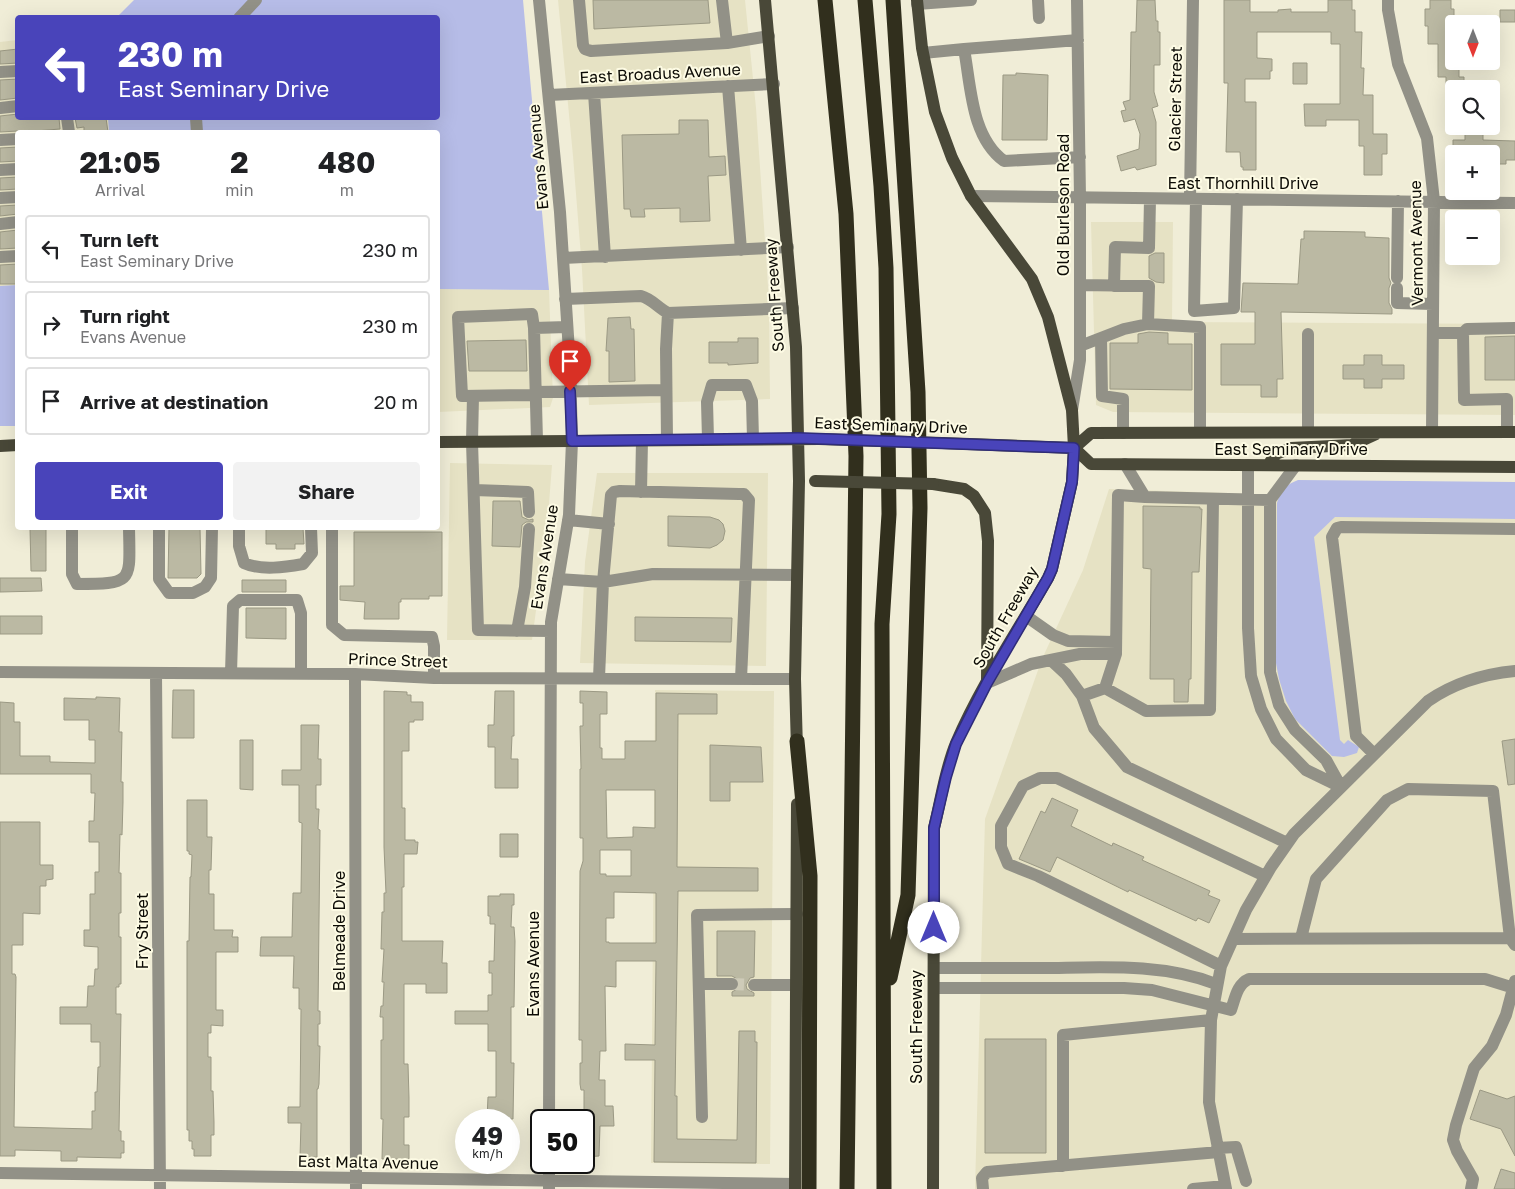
<!DOCTYPE html>
<meta charset="utf-8">
<style>
:root{--surface:#fff;--page:#f2f2f2;--text:#202124;--muted:#757577;--line:#e0e0e0;--accent:#4944ba}
body{margin:0;font-family:"Golos Text",sans-serif;background:var(--page);color:var(--text);height:100vh;display:flex;flex-direction:column;font-size:19px;white-space:nowrap}
*{box-sizing:border-box;margin:0}
p{font-size:16px;color:var(--muted)}
.icon{flex:none;width:28px;height:28px;fill:none;stroke:currentColor;stroke-width:2;stroke-linecap:round;stroke-linejoin:round}
.map{position:relative;flex:1;overflow:hidden}
.sheet{position:absolute;left:15px;top:130px;width:425px;height:400px;display:flex;flex-direction:column;background:var(--surface);border-radius:5px;box-shadow:0 5px 20px #0002}
.sheet>*{flex:none}
.hud{position:absolute;left:15px;top:15px;width:425px;height:105px;border-radius:5px;box-shadow:0 5px 20px #0002;background:#4944ba;color:#fff;overflow:hidden}
.needle{width:32px;rotate:180deg}
.buttons{position:absolute;left:1445px;top:15px;display:grid;gap:10px}
.buttons a{display:grid;place-items:center;width:55px;height:55px;border-radius:5px;background:var(--surface);box-shadow:0 5px 20px #0002;font-size:25px}
.speed{position:absolute;left:455px;top:1109px;display:flex;gap:10px;font-size:25px;font-weight:700;text-align:center}
.speed>*{display:grid;place-content:center;width:65px;height:65px;border-radius:50%;background:var(--surface);box-shadow:0 5px 20px #0002;line-height:1}
.speed small{font-size:12px;font-weight:400}
.speed .limit{border:2px solid #111;border-radius:8px;background:#fff;color:#111}
.pin{position:absolute;display:grid;place-items:center;width:42px;height:42px;color:#fff;margin:-51px -21px;border-radius:50% 50% 50% 0;rotate:-45deg;box-shadow:0 0 5px #0007}
.pin .icon{rotate:45deg}
.me{position:absolute;width:55px;margin:-28px;rotate:0deg;stroke-linejoin:round;filter:drop-shadow(0 0 4px #0008)}
.turn{display:flex;align-items:center;gap:18px;height:105px;padding:0 20px;font-size:22px}
.turn .icon{width:65px;height:65px;stroke-width:2.5}
.turn b{display:block;font-size:35px;line-height:42px}
.eta{display:flex;justify-content:space-evenly;align-items:center;height:85px;text-align:center}
.eta b{font-size:30px;font-weight:700;line-height:35px}
.cta{display:flex;gap:10px;margin-top:auto;padding:10px 20px}
.cta a{flex:1;height:58px;border-radius:5px;background:var(--accent);color:#fff;font-size:20px;font-weight:700;line-height:58px;text-align:center}
.cta a+a{background:var(--page);color:var(--text)}
ul{padding:0;list-style:none}
li{display:flex;align-items:center;gap:15px;height:68px;margin:0 10px 8px;padding:0 10px;border:2px solid var(--line);border-radius:5px}
li div{flex:1}
li b{display:block;font-size:19px}
li em{font-style:normal}
.map>svg:first-child{display:block}
</style>
<div class="map">
<svg width="1515" height="1189" viewBox="0 0 1515 1189">
<rect width="100%" height="100%" fill="#f0edd7"/>
<path fill="#e6e2c4" d="M558 0H745L756 108 769 301 770 399 589 405 582 269 573 156Z
M17 40 18 118H108L109 132H18L17 285 0 286V42Z
M1091 222H1173L1172 322 1515 324V415L1113 412 1096 405Z
M438 289 549 290 553 398 550 407 438 412Z
M450 463 552 465 547 529 532 640H447Z
M597 473H768L766 666 580 663 585 562Z
M1109 489 1515 503V1189H975L985 819 1042 659 1083 570Z
M655 690 774 691 770 1164 651 1163Z"/>
<path fill="#b6bce7" d="M134 0H523L549 290 438 289V132H109L108 118H438V18L117 17Z
M17 285V426H0V286Z
M1298 480 1515 482V519L1335 517 1314 537 1340 740 1344 744 1348 740 1359 747 1357 753 1344 757 1332 756 1295 719 1286 701 1279 679 1276 663 1277 503C1280 491 1287 484 1298 480Z"/>
<path fill="#bbb9a3" stroke="#9b9984" fill-rule="evenodd" d="M593 0H708L710 23 594 29Z
M1137 0H1155L1156 21H1158V32H1160V65H1154V92L1158 106 1152 108 1156 122V165L1137 170 1135 167 1121 171 1117 156 1139 149 1140 134 1135 119 1124 122 1121 111 1126 110 1123 102 1130 100 1131 32H1136Z
M1224 0H1250V12H1278V10L1291 9V12H1328V0H1352V10H1355V32H1362L1361 68H1364L1363 95H1373V134H1387V154H1382V175H1364V146H1359V120H1326V126H1305L1304 104H1340V44H1331V32H1257V58L1272 59V71H1270V79H1245V102H1256V170H1243V167H1241L1240 152H1226L1228 83H1224Z
M1430 0H1451V9H1454V61H1459V77H1464V89H1446V77H1438V44H1428V26H1425V9H1430Z
M1500 10H1515V22H1500Z
M18 49V63L0 64V51Z
M1293 63H1307V84H1293Z
M1016 73 1048 75 1047 140H1002L1003 75H1016Z
M18 79V98L0 100V80Z
M18 114V118H59L60 129 23 132 18 131 0 132V116Z
M75 118H106L108 132H84V127L77 128Z
M679 120H708L709 157 725 156 726 175 708 176 710 221 680 222V208L644 209 645 217H631L630 209H624L622 135 679 134Z
M1465 126H1483V140L1515 141V160H1506V164H1491V154H1453V140H1465Z
M18 147V161L0 162V148Z
M18 177V189L0 190V178Z
M18 205V214L0 216V206Z
M18 230V248L0 249V232Z
M1304 231 1365 232V237L1389 238V278L1391 283 1389 288V303L1392 309V314L1281 312 1283 379H1277V397H1261V385H1221V344H1255V312H1241L1243 283 1298 284 1301 239H1304Z
M1155 253H1164V283L1156 282 1149 278V256Z
M18 264V284H0V265Z
M630 317 631 329H634L635 381 609 382V351H606L608 318Z
M1149 332 1168 333V344H1192V390L1110 389V343H1138V334Z
M1515 336V380H1485V337Z
M738 338H758V363L728 365V363H709V342H738Z
M526 340 527 371H469L467 341Z
M1364 355H1382V365H1404V379H1382V388H1364V379H1343V365H1364Z
M493 501H520L522 517 529 520 533 519V522H526L522 525 520 547 492 546Z
M1143 506 1200 507V509H1202L1199 572H1192L1191 679H1189L1188 702H1174V679H1150L1151 569 1143 568Z
M668 516 710 517 719 520 723 524 725 531 723 540 717 545 710 548 668 546Z
M30 528H46V571H31Z
M169 528H200L201 574 197 578H168Z
M266 528H303L304 544H295V549H276V544H266Z
M354 532H442V596H429V599H401V602H399V619H364L365 602 340 600V586H354Z
M0 578H41L42 591 0 592Z
M242 580H286V592H242Z
M246 608H286V639L246 638Z
M0 616H42V634H0Z
M635 617 732 618 731 642 635 641Z
M173 690H194V738H172Z
M384 691 407 692V695H411V702H423V720H414V722H409V751H402V808H405V840H415V842H418L417 854H404V887H402V941H443L442 963H447V993H426V984H404V1064H408L409 1098V1117H404V1145H409V1159H382L383 1119H381V1040H383V1017H380L381 1006H383L384 982H382L384 949H381L382 912H384V893H386L384 847Z
M495 691H514V736H512L511 759H518V788H495V747H488V725H494Z
M580 691 607 692V714H600V748H602V759H625V741H656V693L717 694V714H678L677 867 758 868V891H678L675 1096H677V1139L737 1140 739 1031H755V1042H757L756 1163 654 1162 655 1060H625V1044L655 1045 656 961H616V987L605 986 606 1051H600L599 1080H605V1106H613L614 1126H600L599 1156 584 1157V1090H581L580 1084V1063H582V1040H579L580 871 583 861V838H580V769H581L580 726H583V703H580ZM606 790H655V828L633 827V837L607 838ZM600 850H631V876H606V874H600ZM614 892 656 893V943H609V942H606V918H614Z
M96 697 120 698 119 732H122L121 782H123V802L122 835 120 834 119 873H121V913H119V937H121V984H119V987H116V1014H121L119 1131H121V1141H124V1153H121V1158L77 1157V1161H61V1151L15 1150V1156H0V822H40V865H53V879L46 880V886H40V914L23 913V945H12V974H15L16 977 14 1127 92 1129V1111H95V1092H97L98 1067H100V1042H91V1024H60V1007H87L88 986H94L95 969H98V947L84 946V930H90V894H95V872H99V842H89V821H94L95 793H91V774H0V702L14 703V722H20V756H50V762L95 763V740H89V720H64V698L96 699Z
M301 725H319L318 759H321V785H316V809H319L318 829 320 830 318 1011H320V1024H318V1046H320L319 1084 318 1089H317V1157H300L301 1123H288V1107H300L301 1009H299V988H293L294 956H260L261 937H292L293 893H301L302 823 299 822V785H282V770H301Z
M1515 739V784L1508 785 1502 741Z
M240 740H253V790L240 789Z
M710 745 761 747 763 782H730V801H710Z
M1052 798 1078 810 1071 826 1112 846 1113 843 1144 857 1142 860 1210 891 1208 895 1220 900 1209 923 1198 918 1196 921 1129 890 1128 892 1057 857 1050 872 1019 859 1041 811 1045 813Z
M187 800H207V837H212L211 870H209V894H214V930H233L232 937H238V952H216V1010H223V1026L211 1025V1033H208V1057H211V1091H213L214 1122V1135H211V1156H194V1149H192V1141H189V1130H187V941H189L190 877H191L192 855 189 854V851H187Z
M500 834H518V857H500Z
M500 894H514V905H512L511 927H514L515 941 514 1007H511V1063H514L513 1119H487L488 1097H496V1051H488V1024H455V1011H488V995H492V973H489V961H494L495 924H490V916H488V896H500Z
M717 931H755L754 977 750 978 746 985 747 989 754 993V996H732V992L739 988V980L732 976H717Z
M985 1039H1046V1153H985Z
M1480 1090 1507 1099 1515 1096V1156L1501 1129 1470 1119Z
M1501 1169 1515 1173V1189H1494Z"/>
<g fill="none" stroke-linecap="round" stroke-linejoin="round">
<path stroke="#cecbb8" stroke-width="12" stroke-dasharray="12 6" stroke-linecap="butt" d="M732 984 754 985"/>
<path stroke="#929187" stroke-width="12" d="M539 0 560 212 570 367 572 441 569 515 551 622 549 1120
M579 0 583 45 585 49 591 51 727 43 769 36
M722 0 727 43
M1038 0 1039 18
M1388 0V10L1398 64 1427 138 1434 201 1432 431
M917 4 971 0
M239 18 256 0
M1078 40 964 49C971 86 971 137 1004 161L1080 157
M923 53 964 49
M0 72 18 71
M728 86 741 250
M594 93 605 257
M549 95 774 84
M0 108 18 106
M67 118 69 132
M196 118 197 132
M0 140 18 139
M0 170 18 169
M971 196 1515 203
M0 198 18 197
M1190 199 1193 0
M1196 199 1194 311 1234 308 1237 199
M0 224 18 222
M0 257 18 256
M563 258 788 247
M1397 278 1398 201
M1114 286 1115 247 1149 248 1150 199
M1397 288V303L1433 304
M565 299 641 296C652 299 657 307 668 313L793 308
M1148 324 1200 327V432
M534 328 532 314 458 317 462 396 535 395
M1433 333H1463
M1101 338 1102 396 1123 399V433
M1080 346 1124 329 1148 324 1149 286 1080 285
M535 392 666 390
M473 396 472 442 478 630 551 631
M1072 410 1080 360V198L1077 0
M1308 432V334
M1507 432V399L1464 400 1463 333 1467 329 1515 328
M708 439 707 402 712 385H746L752 401 753 439
M667 440 666 349 668 313
M537 441 534 328 567 327
M1125 464 1145 497
M1248 465V628L1251 676 1261 709 1276 739 1306 770 1341 787
M1296 465 1270 500V672L1279 705 1295 730 1326 760 1341 787
M474 490 528 492 529 512
M641 492 642 440
M568 520 609 524
M72 528V574L77 584C134 584 130 582 129 528
M159 528V579L169 593H193L205 587 211 578 212 528
M239 528V546L244 563C261 571 286 567 303 564L312 553 311 528
M332 528V625L344 635 432 637 434 646V678
M558 579 603 582 653 574 797 575
M1026 616 1053 635 1068 641 1116 642
M517 631 525 587 529 529
M1052 661 1066 674 1082 696 1094 728 1127 767 1287 843
M0 672 355 674 434 678 795 679
M156 673 160 1189
M231 673 233 606 240 600H297L301 613V673
M355 674 356 1189
M599 678 603 582 611 495 614 492 620 491 739 494H744L749 500 741 679
M987 683 1031 664 1080 654H1116
M1105 688 1116 654 1118 495 1145 497 1270 500
M1082 696 1105 688 1146 711 1210 710 1213 499
M1374 754 1356 736 1332 537 1337 528 1341 527 1515 529
M1301 938 1316 879 1387 800 1408 789 1493 791 1510 938 1515 935
M1233 939 1510 938 1515 945
M1221 966 1038 876 1008 864 1001 847V826L1023 786 1040 778H1057L1265 876
M934 968C974 968 1013 968 1053 968 1109 967 1164 964 1216 984
M699 984H732
M754 985H796
M934 988H1124L1152 990 1231 1010C1235 999 1237 984 1249 979H1485L1514 988
M702 1117 697 915 797 914
M1217 1148 1236 1147 1246 1181
M549 1162V1189
M1063 1166V1035L1211 1020
M0 1173 795 1184
M983 1189 982 1178 987 1172 1219 1152
M1193 1189 1225 1186
M1226 1189 1209 1102 1211 1020 1221 966 1246 910 1271 867 1294 834 1428 701C1454 683 1484 674 1515 671
M1471 1189 1473 1179 1457 1151 1453 1140 1456 1125 1474 1068 1492 1046 1506 1015 1515 981"/>
<path stroke="#494838" stroke-width="12" d="M765 0 796 347 799 481 795 679 797 749
M917 0 922 48 935 112 952 158 971 196 1032 279 1048 317 1072 410 1074 448 1072 482 1052 569 1048 578C1017 632 981 685 956 743 945 769 941 800 934 828L933 1189
M438 442 819 439
M942 443 1074 448 1091 433 1515 432
M0 446 18 445
M1074 448 1091 464 1515 467
M1268 465 1276 454 1291 448 1352 445 1376 434
M933 484 964 489 974 496 985 513 988 541 987 681
M795 1189 797 804"/>
<path stroke="#312f1d" stroke-width="15" d="M825 0 846 214 856 456 847 1189
M865 0 881 186 886 268 889 514 882 624 884 1189
M797 741 810 876 809 1189
M890 978 908 895 920 508 918 392 893 0"/>
<path stroke="#494838" stroke-width="12" d="M819 439 942 443
M815 481 933 484"/>
</g>
<g fill="none" stroke-linecap="round" stroke-linejoin="round">
<defs>
<path id="route" d="M570 391 572 441 798 438 1074 448 1072 482 1052 569 1048 578 987 683 956 744 946 777 934 828V928"/>
</defs>
<use href="#route" stroke="#2f2c79" stroke-width="12"/>
<use href="#route" stroke="#4944ba" stroke-width="9"/>
</g>
<g text-anchor="middle" dominant-baseline="central" stroke-width="4" stroke-linejoin="round" paint-order="stroke">
<g font-size="16" fill="#0c0b05" stroke="#fdfbe4">
<text transform="translate(660 73) rotate(-3)">East Broadus Avenue</text>
<text transform="translate(1175 99) rotate(-89)">Glacier Street</text>
<text transform="translate(538 157) rotate(-95)">Evans Avenue</text>
<text x="1243" y="183">East Thornhill Drive</text>
<text transform="translate(1063 205) rotate(-90)">Old Burleson Road</text>
<text transform="translate(1416 243) rotate(-91)">Vermont Avenue</text>
<text transform="translate(774 295) rotate(-94)">South Freeway</text>
<text transform="translate(891 425) rotate(2)">East Seminary Drive</text>
<text x="1291" y="449">East Seminary Drive</text>
<text transform="translate(544 557) rotate(-81)">Evans Avenue</text>
<text transform="translate(1005 617) rotate(-60)">South Freeway</text>
<text transform="translate(398 660) rotate(2)">Prince Street</text>
<text transform="translate(142 931) rotate(-90)">Fry Street</text>
<text transform="translate(339 931) rotate(-90)">Belmeade Drive</text>
<text transform="translate(533 964) rotate(-90)">Evans Avenue</text>
<text transform="translate(916 1027) rotate(-90)">South Freeway</text>
<text transform="translate(368 1162) rotate(1)">East Malta Avenue</text>
</g>
</g>
</svg>
<div class="buttons">
<a><svg class="needle" viewBox="-14 -14 28 28"><path d="M0-13l5 13h-10z" fill="#e53935"/><path d="M0 13l5-13h-10z" fill="#757577"/></svg></a>
<a><svg class="icon" aria-label="search" viewBox="0 0 24 24"><circle cx="10" cy="10" r="6"/><path d="M15 15l6 6"/></svg></a>
<a>+</a>
<a>−</a>
</div>
<div class="speed"><div>49<small>km/h</small></div><div class="limit">50</div></div>
<div class="pin" style="left:570px;top:391px;background:#d93025"><svg class="icon" aria-label="arrive" viewBox="0 0 24 24"><path d="M6 21V4h12l-3 4 3 4H6"/></svg></div>
<svg class="me" style="left:934px;top:928px" viewBox="-20 -20 40 40"><circle r="19" fill="#fff"/><path d="M0-13L10 11 0 6-10 11z" fill="#4944ba"/></svg>
<div class="hud">
<div class="turn"><svg class="icon" aria-label="left" viewBox="0 0 24 24"><path d="M17 20v-9H6M10 6l-5 5 5 5"/></svg><div><b>230 m</b>East Seminary Drive</div></div>
</div>
<section class="sheet">
<div class="eta">
<div><b>21:05</b><p>Arrival</p></div>
<div><b>2</b><p>min</p></div>
<div><b>480</b><p>m</p></div>
</div>
<ul>
<li><svg class="icon" aria-label="left" viewBox="0 0 24 24"><path d="M17 20v-9H6M10 6l-5 5 5 5"/></svg><div><b>Turn left</b><p>East Seminary Drive</p></div><em>230 m</em></li>
<li><svg class="icon" aria-label="right" viewBox="0 0 24 24"><path d="M7 20v-9h11M14 6l5 5-5 5"/></svg><div><b>Turn right</b><p>Evans Avenue</p></div><em>230 m</em></li>
<li><svg class="icon" aria-label="arrive" viewBox="0 0 24 24"><path d="M6 21V4h12l-3 4 3 4H6"/></svg><div><b>Arrive at destination</b></div><em>20 m</em></li>
</ul>
<div class="cta"><a>Exit</a><a>Share</a></div>
</section>
</div>
